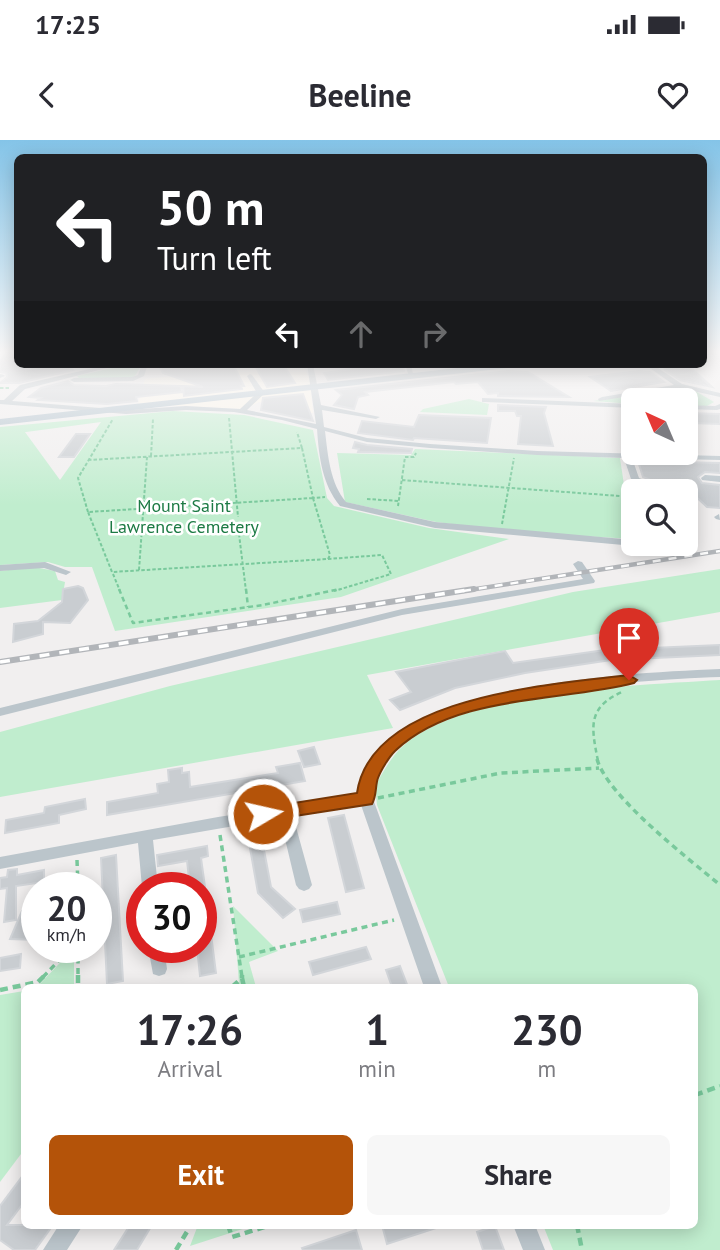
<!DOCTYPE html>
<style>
:root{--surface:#fff;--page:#f7f7f7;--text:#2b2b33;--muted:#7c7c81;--accent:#b45309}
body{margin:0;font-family:"PT Sans",sans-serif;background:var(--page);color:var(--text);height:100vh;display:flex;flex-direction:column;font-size:26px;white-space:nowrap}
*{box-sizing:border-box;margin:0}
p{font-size:23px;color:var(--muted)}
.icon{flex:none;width:38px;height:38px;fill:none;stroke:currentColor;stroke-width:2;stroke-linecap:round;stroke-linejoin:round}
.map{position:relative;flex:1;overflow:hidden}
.side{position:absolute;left:21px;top:844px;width:677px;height:245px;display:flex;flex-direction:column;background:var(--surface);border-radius:10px;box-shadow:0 4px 18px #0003}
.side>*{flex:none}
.guide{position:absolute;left:14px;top:14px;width:693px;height:214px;border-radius:10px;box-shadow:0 4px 18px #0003;background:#202124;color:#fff;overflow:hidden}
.needle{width:46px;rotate:316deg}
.controls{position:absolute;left:621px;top:248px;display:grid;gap:14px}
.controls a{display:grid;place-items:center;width:77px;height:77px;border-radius:10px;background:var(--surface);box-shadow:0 4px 18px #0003;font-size:35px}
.speed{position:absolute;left:21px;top:732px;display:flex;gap:14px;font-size:35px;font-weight:700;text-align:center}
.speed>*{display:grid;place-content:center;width:91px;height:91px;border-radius:50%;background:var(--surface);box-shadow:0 4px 18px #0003;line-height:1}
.speed small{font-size:18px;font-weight:400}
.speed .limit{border:10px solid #d22;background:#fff;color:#111}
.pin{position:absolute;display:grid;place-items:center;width:60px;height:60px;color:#fff;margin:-72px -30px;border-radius:50% 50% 50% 0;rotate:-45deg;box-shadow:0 0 7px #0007}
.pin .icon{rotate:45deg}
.me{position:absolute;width:77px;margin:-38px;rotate:81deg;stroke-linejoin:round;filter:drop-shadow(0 0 5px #0008)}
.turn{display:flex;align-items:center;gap:24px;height:147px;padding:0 28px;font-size:32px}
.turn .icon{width:91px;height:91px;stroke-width:2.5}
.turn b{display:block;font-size:49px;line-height:60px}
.lanes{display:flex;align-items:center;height:66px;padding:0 28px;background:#0003;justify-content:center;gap:35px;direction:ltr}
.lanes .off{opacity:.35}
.eta{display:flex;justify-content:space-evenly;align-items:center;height:119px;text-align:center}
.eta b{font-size:42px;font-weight:600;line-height:49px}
.action{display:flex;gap:14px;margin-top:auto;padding:14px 28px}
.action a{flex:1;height:80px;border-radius:10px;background:var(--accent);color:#fff;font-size:28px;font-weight:600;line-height:80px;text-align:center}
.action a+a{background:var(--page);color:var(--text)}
.status{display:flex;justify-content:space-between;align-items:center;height:49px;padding:0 35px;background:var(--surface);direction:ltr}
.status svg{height:19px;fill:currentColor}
header{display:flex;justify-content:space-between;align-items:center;height:91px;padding:0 28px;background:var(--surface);font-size:32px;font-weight:600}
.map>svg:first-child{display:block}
</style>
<div class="status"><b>17:25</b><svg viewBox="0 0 49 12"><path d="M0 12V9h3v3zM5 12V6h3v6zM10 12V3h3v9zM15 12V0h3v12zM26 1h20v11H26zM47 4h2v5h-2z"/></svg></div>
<header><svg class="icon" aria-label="back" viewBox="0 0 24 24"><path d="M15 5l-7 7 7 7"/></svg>Beeline<svg class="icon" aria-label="heart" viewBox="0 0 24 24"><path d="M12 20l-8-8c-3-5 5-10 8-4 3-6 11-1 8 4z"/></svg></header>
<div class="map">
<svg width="720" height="1110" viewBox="0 0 720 1110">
<rect width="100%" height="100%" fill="#f1efef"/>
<path fill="#fbf5e9" d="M284 224H303L310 241 313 273 259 262 245 269 138 264 145 239Z"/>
<path fill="#c0edce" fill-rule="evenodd" d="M129 224H142L135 236 131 238H79L77 236Z
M676 250 697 252 714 262 707 266H686V261H634L633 264 593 261Z
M469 259 489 264 487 275 420 272 423 269Z
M173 271 244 275 313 290 327 358 334 366 429 388 509 399 341 457 115 491 92 427H65L48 422 0 425V287ZM101 282 60 340 25 292H26Z
M415 309 620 318 632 399 517 392 436 382 345 362 337 313 411 315Z
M34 427 55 431 58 440 65 442 62 460 0 468V431Z
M720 429V472L367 535 393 588 0 657V592L170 546 573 452Z
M720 540V1110H553L543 1085H695V847H449L377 665 375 646C383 632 391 617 403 606 463 551 640 545 720 540Z
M233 766 278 811 249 822 256 847H236L239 843Z
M74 808V847H37Z
M24 851V1010L0 1042V855Z
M198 1085H255L190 1106Z"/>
<path fill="#c9cdd1" stroke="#d3d6da" stroke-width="2" d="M7 213H18V229L25 228 26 230 65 224 73 230 19 243H0L7 237 6 233 0 232V221Z
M158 224H233L244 246H241L242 249 184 256 183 246 203 247 163 233Z
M254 224H283L295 243 267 247Z
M387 224H403L404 231 328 240 324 233Z
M663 224H676L679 228H691L712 247 680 240 665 230Z
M508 231 528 232 569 257 498 256V253L488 254 478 242 456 244 454 242 365 252 368 255 358 257 354 269 334 265 342 255 336 250Z
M639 231 650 232 664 242 611 251 590 237Z
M68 241 74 245 106 246 116 244 181 246 182 252 136 257 137 261 107 264 38 260 41 258 29 257 41 248Z
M303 254 313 281 261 270 263 258Z
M498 265 546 267 544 273 553 306 518 304 521 276H517L515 271H498Z
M686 273 720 274V284L690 283Z
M419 275 491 278 487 303 414 298 413 300 358 293 362 281 414 287Z
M76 294H90L74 317H59Z
M355 302 367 305 412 309 411 313 358 312 359 309 353 308Z
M638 321 720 323V333L705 332 698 337 702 343 720 345V368L707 367 691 352H661L658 343 643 337Z
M78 446 83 448 88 460 70 483 43 482V494L13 502 14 484 38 481 62 462 63 449Z
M720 505V515L611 520 525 533 455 548 400 570 390 560 411 552 396 532 505 511 513 523 605 510Z
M314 607 320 624 304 627 298 611Z
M300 623 305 641 107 675V662L158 653 157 644 169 642 168 630 182 628V633L189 632 190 647 278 633 276 627Z
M85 659 86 669 59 675V683L5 693 6 680 44 673 45 667Z
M344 675 364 748 346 752 328 678Z
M260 689 271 747 295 769 283 778 258 753 247 691Z
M207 706 208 716 201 718 205 747H190L187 721 158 726 157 715Z
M116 715 123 841 107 844 101 718Z
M17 729V735L44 730V742L16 746V780L4 782 7 748 0 749V738L7 737 8 730Z
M337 762 340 774 303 782 300 770Z
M37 768V800L10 799 22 771Z
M208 771 216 833 200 836 197 807H201V772Z
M366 807 371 819 313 835 309 822Z
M21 814 20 828 0 831V818Z
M400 826 408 847H392L386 830Z
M24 1034V1062L7 1085H53L35 1110H14L0 1100V1066Z
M130 1085H152L137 1110H114Z
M382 1085H439V1087L387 1104Z
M495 1086 504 1110H483L477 1092Z
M356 1090 362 1110H303L302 1108Z"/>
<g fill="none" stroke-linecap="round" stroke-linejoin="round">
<path stroke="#79c99c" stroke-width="2" stroke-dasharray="3.5 2" stroke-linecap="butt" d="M0 248H9
M229 278 238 377
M302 308 313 358 325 357
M151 316 153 279
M88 320 302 308 297 292
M402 340 620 356
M313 358 330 415 328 419 112 432 88 372Z
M367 359 399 361
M398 366 405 317H414L416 313
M88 372 78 338 113 279
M502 384 514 318
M239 394 246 451
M328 419 382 415 391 434 334 451
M139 430 147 317
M113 434 120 451"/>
<path stroke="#79c99c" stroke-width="2.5" stroke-dasharray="5 3.5" stroke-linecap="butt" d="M119 449 133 483 263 465 340 449
M246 449 248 467
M598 621C591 586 587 567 624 551"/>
<path stroke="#79c99c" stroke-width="3.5" stroke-dasharray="6 4.5" stroke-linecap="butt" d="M597 619C607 656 689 719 720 745
M378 658 501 633 599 628
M220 695 242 837
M77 720 78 747
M78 807V837
M239 817 394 780
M43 837 72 807"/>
<path stroke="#79c99c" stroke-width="4.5" stroke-dasharray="8 5" stroke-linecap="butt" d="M78 835V847
M242 838 244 847
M232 847 242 838V835
M0 850 38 842 45 835
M695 955 720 946
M228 1085 232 1097 271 1085
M577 1085 582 1110
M176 1110 191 1085"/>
<path fill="#bbc5cb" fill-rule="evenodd" d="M111 224H123L25 249 12 261 126 270 186 266 240 269 257 253 247 236 250 234 252 235 265 253 247 270 316 284 307 224H313L321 265 380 277 376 279 322 270 324 287 367 298 430 304 537 311 720 316V320L632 318 639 338 657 345 659 352H650L649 347 632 342 624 318 537 315 430 308 367 302 325 291C328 316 330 343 346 362L435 382 634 400V404H638L634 406 435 388 340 366C322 344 319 317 317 289L282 280 234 272 186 270 126 274 0 264V260H4L20 245Z
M142 224H148L144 236 133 241 74 242 70 240 74 238 132 237 138 235Z
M405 224H411L414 238 409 237Z
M644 224H652L682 244 720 253V257L680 248 599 261 598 259 602 257 674 245Z
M0 234 4 235 5 236 0 238Z
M482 258 634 264V268L485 262H482Z
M720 264V269L717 270 686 269V265L715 266Z
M705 335 720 336V342L702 340 701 338Z
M719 374 720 380 716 379 714 377Z
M686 378 694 379 696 381 686 384Z
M643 404H667L668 406 663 409Z
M578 421 582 422 595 441 594 443 402 475 0 576V568L402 469 583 439 573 424Z
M45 422 71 432 66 435 44 428 0 431V425Z
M720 529V537C639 540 437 551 385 619 377 631 374 645 373 659L442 847H424L361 665 293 676 312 745 309 749 304 751 299 749 296 745 280 678 153 700 158 747H142L138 703 0 729V717L218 677 359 655C361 634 372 612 389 600 466 542 625 533 720 529Z
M148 807H164L167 829 165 834 159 836 153 834Z
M59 1085H83L67 1110H43Z
M513 1085H535L545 1110H523Z"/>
<path fill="#b0c1cc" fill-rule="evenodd" d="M493 224H520L516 227 0 285V279Z"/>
<defs>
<path id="rail-far1" d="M463 451 720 411"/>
<path id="rail" d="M0 522 474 449"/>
</defs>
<use href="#rail-far1" stroke="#b2b5b9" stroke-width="4.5"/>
<use href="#rail" stroke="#b2b5b9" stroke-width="6"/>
<use href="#rail-far1" stroke="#fff" stroke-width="2.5" stroke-dasharray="8" stroke-linecap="butt"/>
<use href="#rail" stroke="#fff" stroke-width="3.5" stroke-dasharray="10" stroke-linecap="butt"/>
</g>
<linearGradient id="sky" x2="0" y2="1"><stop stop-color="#84c4e8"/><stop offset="0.58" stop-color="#f9f8f8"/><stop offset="1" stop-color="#f9f8f8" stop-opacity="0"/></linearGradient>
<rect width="720" height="365" fill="url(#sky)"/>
<path fill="#b45309" stroke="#753606" stroke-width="2" d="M629 535 637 540 634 543C561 562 455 554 395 611 389 617 381 630 378 638 375 646 377 655 372 664L263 681 256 679 253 674 256 670 263 668 357 653C371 555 552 545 629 535Z"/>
<g text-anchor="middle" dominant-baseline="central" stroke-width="5" stroke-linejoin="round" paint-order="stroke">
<g font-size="18" fill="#1c7a44" stroke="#fff">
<text x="184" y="365">Mount Saint<tspan x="184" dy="21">Lawrence Cemetery</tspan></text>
</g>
</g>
</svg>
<div class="controls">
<a><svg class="needle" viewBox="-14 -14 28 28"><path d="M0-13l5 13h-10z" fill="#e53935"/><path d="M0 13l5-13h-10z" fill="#7c7c81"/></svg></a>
<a><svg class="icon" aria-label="search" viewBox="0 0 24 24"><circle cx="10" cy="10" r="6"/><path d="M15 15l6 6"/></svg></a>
</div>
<div class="speed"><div>20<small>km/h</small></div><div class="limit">30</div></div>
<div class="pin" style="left:629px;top:540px;background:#d93025"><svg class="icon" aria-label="arrive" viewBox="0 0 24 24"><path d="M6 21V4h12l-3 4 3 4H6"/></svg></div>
<svg class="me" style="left:263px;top:674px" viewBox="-20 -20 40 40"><circle r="17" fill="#b45309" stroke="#fff" stroke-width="3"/><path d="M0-11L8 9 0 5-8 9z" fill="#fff"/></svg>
<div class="guide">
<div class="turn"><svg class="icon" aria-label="left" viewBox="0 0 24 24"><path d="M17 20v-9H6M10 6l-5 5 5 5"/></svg><div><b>50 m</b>Turn left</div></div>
<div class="lanes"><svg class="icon" aria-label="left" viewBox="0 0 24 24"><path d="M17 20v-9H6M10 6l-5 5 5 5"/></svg><svg class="icon off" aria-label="ahead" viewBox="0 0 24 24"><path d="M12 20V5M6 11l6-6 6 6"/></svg><svg class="icon off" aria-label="right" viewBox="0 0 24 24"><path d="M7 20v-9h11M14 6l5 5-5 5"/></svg></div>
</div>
<section class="side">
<div class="eta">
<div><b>17:26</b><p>Arrival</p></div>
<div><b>1</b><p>min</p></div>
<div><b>230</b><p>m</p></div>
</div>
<div class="action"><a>Exit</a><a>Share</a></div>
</section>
</div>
